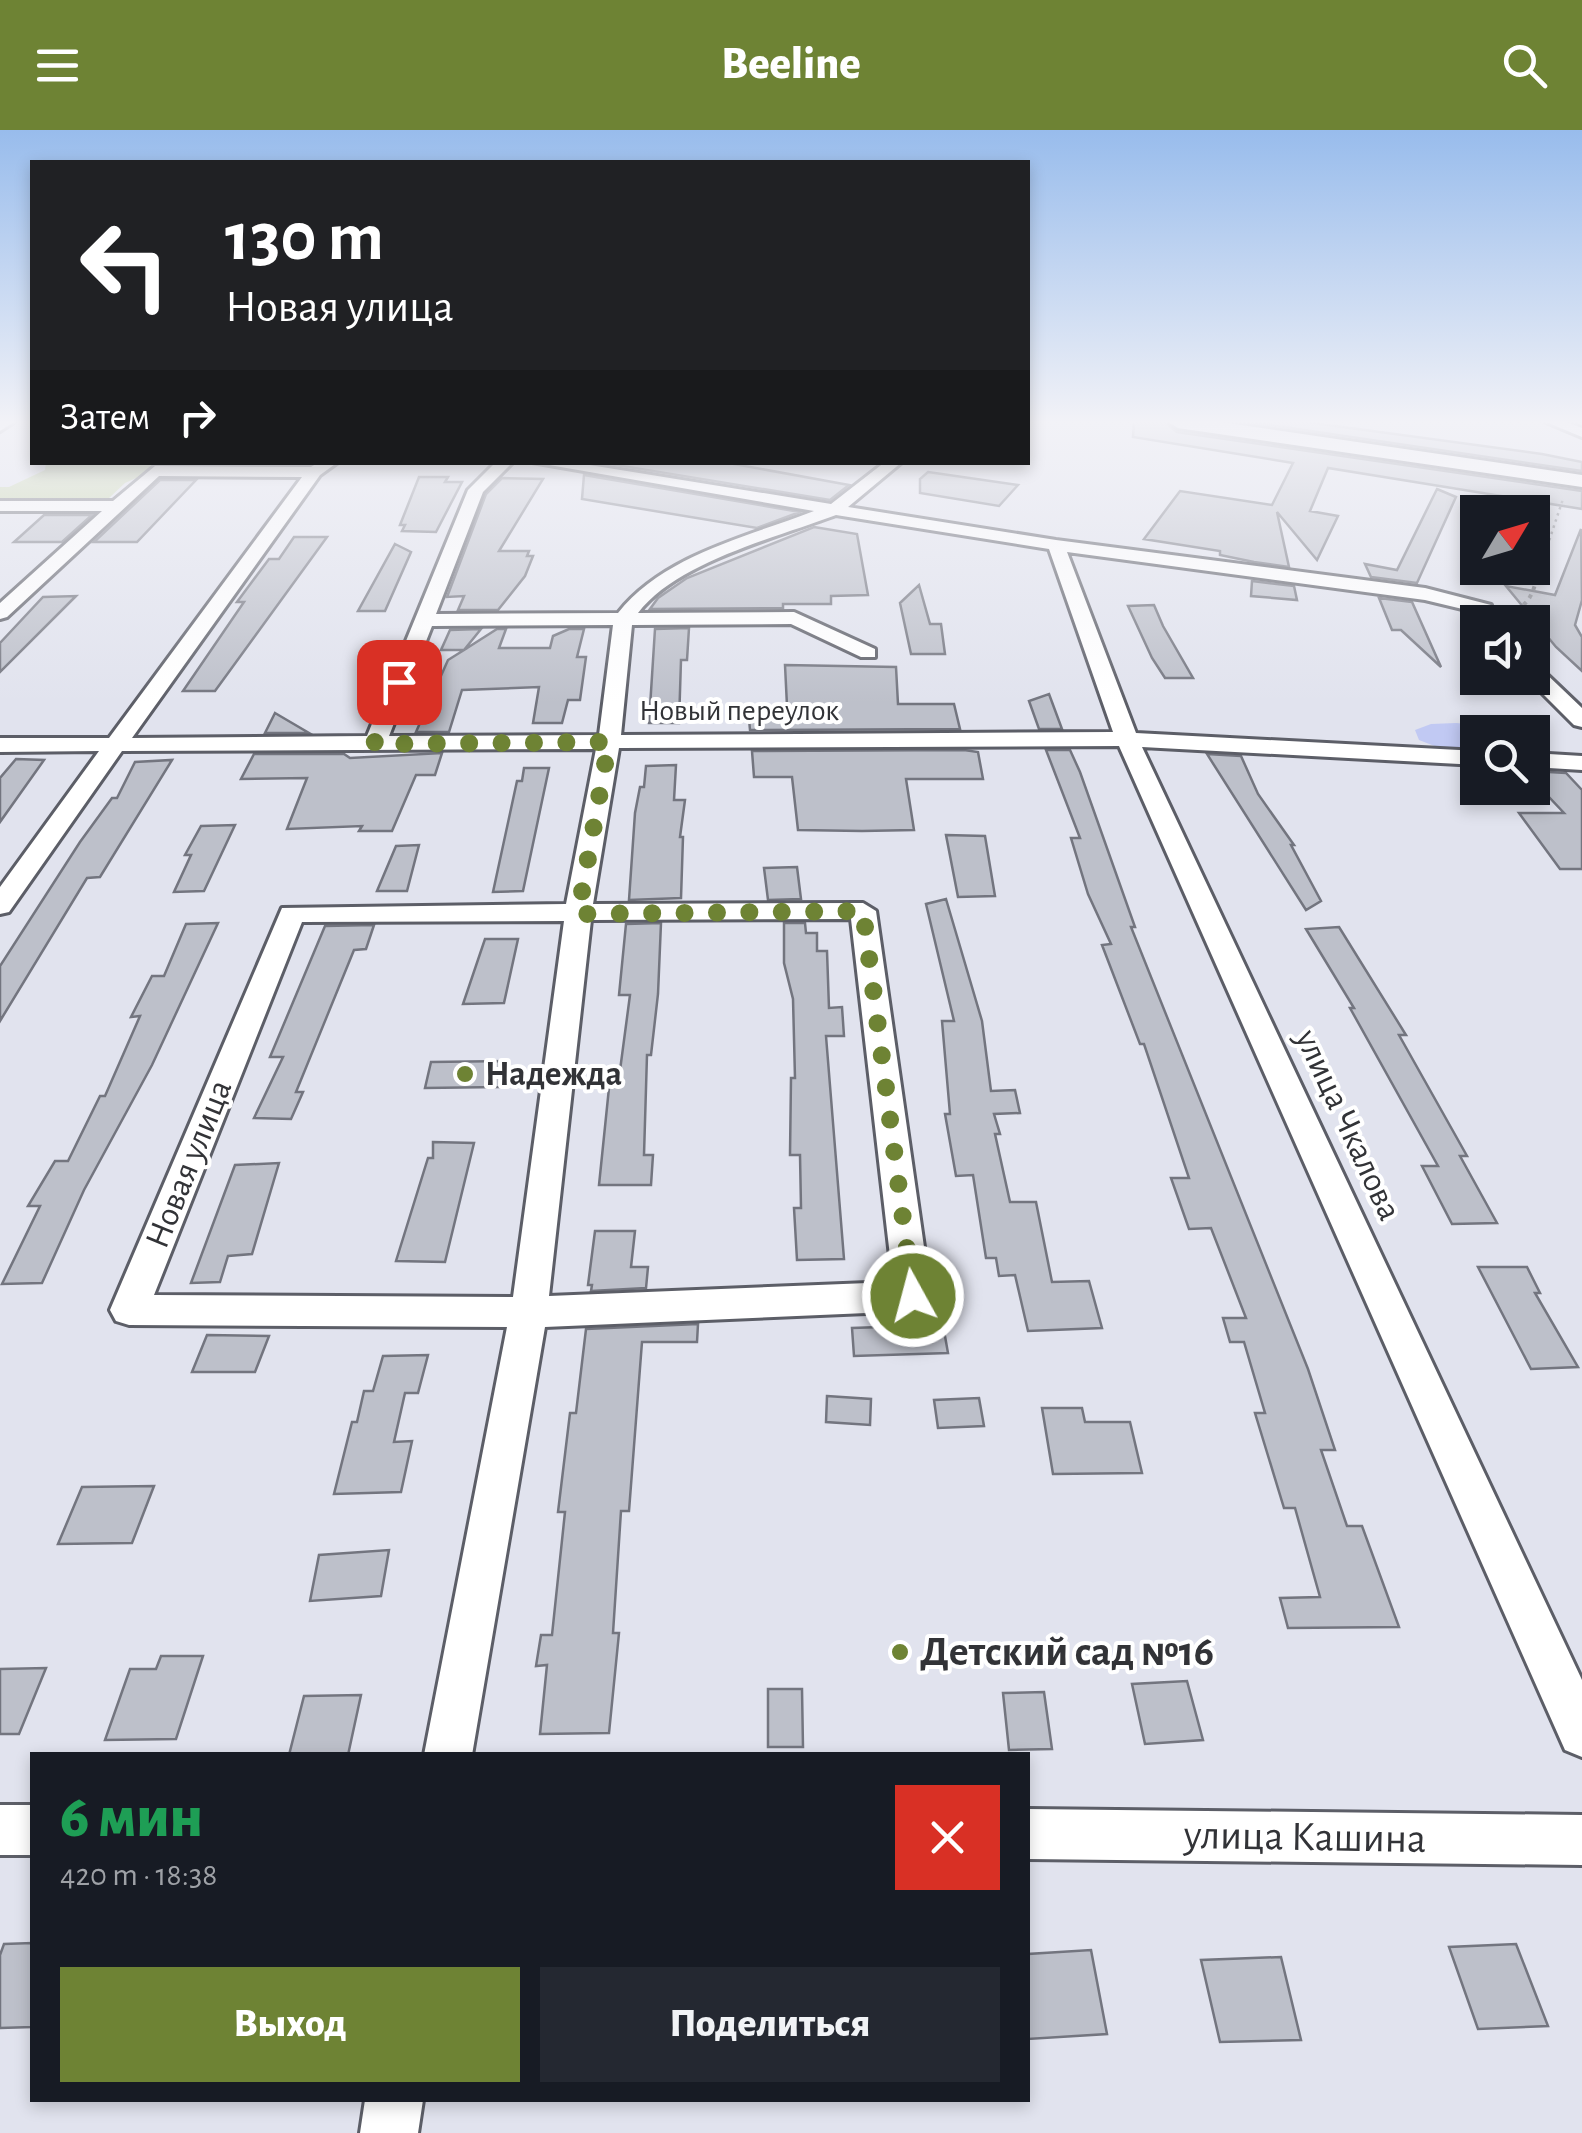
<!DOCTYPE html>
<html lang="ru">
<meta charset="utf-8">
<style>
:root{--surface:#171b24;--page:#242831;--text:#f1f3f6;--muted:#9ea1a6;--accent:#6e8334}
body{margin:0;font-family:"Alegreya Sans",sans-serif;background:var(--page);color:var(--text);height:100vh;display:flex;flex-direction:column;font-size:38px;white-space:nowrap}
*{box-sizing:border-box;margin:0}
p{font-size:32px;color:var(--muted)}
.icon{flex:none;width:55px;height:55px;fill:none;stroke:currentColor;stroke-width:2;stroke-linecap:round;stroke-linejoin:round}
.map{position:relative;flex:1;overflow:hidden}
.sheet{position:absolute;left:30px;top:1622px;width:1000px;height:350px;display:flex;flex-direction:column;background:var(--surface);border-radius:0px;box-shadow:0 5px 15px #0003}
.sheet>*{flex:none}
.guide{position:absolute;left:30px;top:30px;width:1000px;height:305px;border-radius:0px;box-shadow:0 5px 15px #0003;background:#202124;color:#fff;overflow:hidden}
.needle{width:65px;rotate:52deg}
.buttons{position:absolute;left:1460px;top:365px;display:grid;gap:20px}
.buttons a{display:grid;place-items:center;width:90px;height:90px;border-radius:0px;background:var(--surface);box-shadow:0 5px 15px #0003;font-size:50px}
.pin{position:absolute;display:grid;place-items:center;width:85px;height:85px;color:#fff;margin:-42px;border-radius:20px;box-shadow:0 5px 15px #0006}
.me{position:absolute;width:110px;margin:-55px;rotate:353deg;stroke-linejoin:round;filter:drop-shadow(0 0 8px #0008)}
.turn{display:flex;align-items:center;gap:35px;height:210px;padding:0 30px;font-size:45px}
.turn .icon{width:130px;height:130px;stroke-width:2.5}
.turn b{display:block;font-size:70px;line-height:85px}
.then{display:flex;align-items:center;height:95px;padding:0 30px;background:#0003;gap:20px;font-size:38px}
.round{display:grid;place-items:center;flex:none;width:105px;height:105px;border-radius:0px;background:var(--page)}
.overview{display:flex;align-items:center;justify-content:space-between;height:170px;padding:0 30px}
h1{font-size:60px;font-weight:800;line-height:75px;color:#1e9e55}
.action{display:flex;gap:20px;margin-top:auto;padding:20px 30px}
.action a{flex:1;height:115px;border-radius:0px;background:var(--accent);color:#fff;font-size:40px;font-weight:800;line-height:115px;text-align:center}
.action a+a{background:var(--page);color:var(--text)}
header{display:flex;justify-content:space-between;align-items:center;height:130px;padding:0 30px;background:var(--accent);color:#fff;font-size:45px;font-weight:800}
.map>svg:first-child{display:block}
</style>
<header><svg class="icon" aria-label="menu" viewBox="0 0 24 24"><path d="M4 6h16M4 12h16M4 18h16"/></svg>Beeline<svg class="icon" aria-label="search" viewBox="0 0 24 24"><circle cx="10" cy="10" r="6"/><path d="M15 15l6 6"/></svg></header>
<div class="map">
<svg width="1582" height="2003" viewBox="0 0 1582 2003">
<rect width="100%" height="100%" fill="#e1e3ee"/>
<path fill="#c0d19d" d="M1275 312 1528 348 1523 355 1269 316Z
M189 332 235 335 232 340 156 339 125 353 108 369 0 374V357H9L45 340 46 333Z"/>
<path fill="#c1c9f3" d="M1456 593 1522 599 1526 602H1478L1477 622H1450L1419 610 1415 600 1431 594Z"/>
<path fill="#bdc0ca" stroke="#73757f" stroke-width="2.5" d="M1134 292H1165L1177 302 1582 361V379L1328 338 1310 381 1338 386 1317 430 1277 382 1289 437 1254 432 1220 425V421L1144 409 1180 361 1272 375 1293 333 1133 307Z
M1249 292H1306L1542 324 1582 332V341Z
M598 332H723L849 355 830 370Z
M928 342 1018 355 999 376 920 363V349Z
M584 345 800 382 757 398 582 369Z
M419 347H448L445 352H462L436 402 402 401 405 395H400Z
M502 348 543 349 499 421H529L527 426H533L525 446 498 480H458L464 466 447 467 486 364Z
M160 350H196L137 412H94Z
M1437 359 1456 367 1417 453 1371 447 1365 434 1397 440Z
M44 385H92L62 412H14Z
M814 397 857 404 868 465 831 466V474H783V478L650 479 658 468 687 448Z
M1581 399 1582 470 1575 495 1582 507V541L1556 517 1506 456 1555 465Z
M294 407H327L215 561H183L244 472H237L269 429H279Z
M395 414 411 422 385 481H358Z
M1252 451 1294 456 1297 470 1251 466Z
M919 455 930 494H941L945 524H911L900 473Z
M76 466 0 542V513L43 467Z
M1379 468 1412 472 1441 537 1401 500H1392Z
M1154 475 1163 496 1193 548H1165L1152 528 1128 476Z
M689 498 687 530H681L679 593H649L655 499Z
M481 499 464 520 497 499H506L499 518H550L553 506 569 499H584L577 527H586L580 570H568L562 593H533L539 557 462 560 449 602H416L448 530 464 520H441L450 500Z
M785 535 896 537 898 574H954L960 599 750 600 748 578 787 576Z
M1049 564 1062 599H1039L1029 571Z
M275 583 309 603H265Z
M964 620 978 622 983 649H906L914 700 862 701 798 700 792 647H754L752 621Z
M1046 620H1070L1080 642 1135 797H1131L1308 1239 1335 1320H1321L1347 1396H1362L1399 1497 1288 1498 1280 1468 1320 1467 1295 1378H1284L1255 1283H1265L1244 1212H1230L1223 1188H1246L1211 1098 1189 1099 1171 1048H1189L1144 914H1140L1102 815 1111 814 1088 764 1071 708H1080Z
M442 623 435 645H416L392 701H359L362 696 287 699 307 648 241 649 254 624H344L350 628Z
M1207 624 1241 626 1258 664 1294 715H1291L1321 771 1306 780Z
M16 629 44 630 0 692V648Z
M172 630 100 747 87 748 0 891V836L80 712 112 668H117L135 632Z
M676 635 674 670H685L680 707H683L681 768 629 770 635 683 640 657H644L646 636Z
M524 638H549L523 761 493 762 517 651H522Z
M1532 641 1566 643 1582 660V739H1560L1519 683H1564L1532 649Z
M235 695 204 761 174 762 191 725H185L201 696Z
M946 705 985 706 995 766 958 767Z
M419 715 407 761H377L396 716Z
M797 737 801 769 768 770 764 738Z
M946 769 982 891 991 961 1015 960 1020 983 994 984 1000 1004H995L1010 1072H1036L1052 1152 1089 1151 1102 1198 1028 1201 1015 1145 999 1146 996 1128H986L973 1045 956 1046 945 984H950L942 891H954L926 774Z
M218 793 152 935 84 1060 42 1153 2 1154 40 1076H28L55 1031H68L100 966H105L140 886 131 887 152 846H164L186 794Z
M661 793 658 864 651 925H647L644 1025H653L651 1055H599L610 948H619L630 865H619L626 794Z
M784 793H805L806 803H817V821H827L829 878 842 877 844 906H826L844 1129 797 1130 794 1078H801L800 1025H790L791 948H795L793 869 784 833Z
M374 795 366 819 354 820 296 962H303L291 989 254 988 283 927H270L325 796Z
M1339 797 1406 905H1399L1467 1026H1460L1497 1093 1452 1094 1422 1036H1438L1350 878H1354L1306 799Z
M485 809H518L504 873 463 874Z
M506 931 500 957 425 958 431 932Z
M433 1012 474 1013 445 1132 396 1131 428 1028H433Z
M279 1033 252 1124 228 1126 220 1152 191 1153 235 1035Z
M595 1101H635L631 1137H648L646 1158 591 1161 592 1155H588Z
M1478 1137H1527L1540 1163H1535L1578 1237 1531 1239Z
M698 1194 697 1212H642L629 1381H621L613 1503H619L609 1603 540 1604 547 1535 536 1536 541 1505H552L565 1382H558L570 1283H576L586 1199Z
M943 1195 948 1223 854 1226 852 1198Z
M207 1205 269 1206 255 1242H192Z
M428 1225 418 1263H405L394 1312 412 1311 401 1362 334 1364 352 1292H357L364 1261H373L383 1226Z
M827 1266 871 1269 870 1295 826 1292Z
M979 1268 984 1296 938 1298 934 1270Z
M1042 1278H1082L1085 1292H1130L1142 1343 1053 1344Z
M154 1356 132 1413 58 1414 82 1357Z
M389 1420 381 1466 310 1471 319 1425Z
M161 1526H203L176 1609 105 1610 130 1539H156Z
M46 1538 19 1604H0V1539Z
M1187 1551 1203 1610 1145 1614 1132 1554Z
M768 1559H802L803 1617H768Z
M1044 1562 1052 1619 1009 1620 1003 1563Z
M361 1565 348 1625H289L304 1566Z
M32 1813V1897L0 1898V1825L4 1814Z
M1516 1814 1548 1896 1478 1899 1449 1817Z
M1091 1820 1107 1904 1028 1909V1824Z
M1281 1827 1301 1910 1220 1912 1201 1830Z"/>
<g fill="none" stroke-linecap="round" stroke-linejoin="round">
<defs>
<path id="minor" d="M0 292H14L0 301Z
M1546 292H1567L1582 298V307Z
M319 332H338L320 345 132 608 367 606 468 360 496 332H513L483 362 436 484 618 483C664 425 747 407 814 381L532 332H571L831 374 885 332H902L848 377 1056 410 1425 458 1491 475 1495 492 1478 495 1475 482 1425 470 1067 422 1136 603 1478 621V635L1142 617 1582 1550V1627L1565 1620 1119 616 619 618 593 774 863 773 876 781 931 1166 926 1177 913 1181 545 1197 472 1625H424L507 1197 129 1195 116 1191 110 1180 282 778 566 774 596 619 122 621 9 782 0 784V757L99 621 0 622V608H109L302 347 159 346 7 487 0 489V473L102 381H0V371H113L155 336 311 337ZM836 385 1049 419 1113 602 621 605 632 495 791 494 861 527H875V519L794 482 638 483C677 432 775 408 836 385ZM613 495 599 605 389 606 432 496ZM851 789 893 1152 549 1166 591 790ZM564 791 513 1167 154 1165 302 792Z
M1532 535 1539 537 1582 578V597L1574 595 1527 548H1532Z
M1532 623 1582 626V640L1532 637Z
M0 1675H32V1725H0Z
M1028 1679 1582 1685V1735L1028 1729Z
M365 1970H423L418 2003H360Z"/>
<path id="major" d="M1169 292H1220L1582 345V357L1178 298Z"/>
</defs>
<use href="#minor" stroke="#5c5e67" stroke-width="6"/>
<use href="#major" stroke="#5c5e67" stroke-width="6"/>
<path stroke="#85878e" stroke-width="2.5" stroke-dasharray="2.5 4" stroke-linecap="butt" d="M1539 441 1563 369"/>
<path stroke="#85878e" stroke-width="4" stroke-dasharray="4 5" stroke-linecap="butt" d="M1507 482C1532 477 1533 460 1540 438"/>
<use href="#minor" fill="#fff" fill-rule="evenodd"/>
<use href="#major" fill="#fff" fill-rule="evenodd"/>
</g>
<linearGradient id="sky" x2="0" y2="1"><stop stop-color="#98bcec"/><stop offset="0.51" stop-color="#f2f2f7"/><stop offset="1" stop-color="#f2f2f7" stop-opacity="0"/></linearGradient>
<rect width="1582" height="573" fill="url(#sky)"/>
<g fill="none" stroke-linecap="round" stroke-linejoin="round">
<path stroke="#6e8334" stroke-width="18" stroke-dasharray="0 32.4" d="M399 552 374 614 609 612 578 784 863 781 913 1166"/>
</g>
<g fill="#6e8334" stroke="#fff" stroke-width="4">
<circle cx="465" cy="944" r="10"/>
<circle cx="900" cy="1522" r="10"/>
</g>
<g text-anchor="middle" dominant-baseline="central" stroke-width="8" stroke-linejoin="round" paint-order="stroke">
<g font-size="30" fill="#323337" stroke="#fff">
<text x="739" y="581">Новый переулок</text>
</g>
<g font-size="35" font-weight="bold" fill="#323337" stroke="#fff" text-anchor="start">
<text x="485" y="944">Надежда</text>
</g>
<g font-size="35" fill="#323337" stroke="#fff">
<text transform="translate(1348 995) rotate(65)">улица Чкалова</text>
<text transform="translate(189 1034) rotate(-68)">Новая улица</text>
</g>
<g font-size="42" font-weight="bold" fill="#323337" stroke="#fff" text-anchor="start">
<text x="920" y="1522">Детский сад №16</text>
</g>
<g font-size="42" fill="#323337" stroke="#fff">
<text transform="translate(1305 1707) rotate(1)">улица Кашина</text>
</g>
</g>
</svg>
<div class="buttons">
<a><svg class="needle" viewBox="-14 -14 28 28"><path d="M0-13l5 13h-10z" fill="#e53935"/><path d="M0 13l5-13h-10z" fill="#9ea1a6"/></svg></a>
<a><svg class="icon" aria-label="sound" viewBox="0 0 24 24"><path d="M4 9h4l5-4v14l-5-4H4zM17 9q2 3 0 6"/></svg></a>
<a><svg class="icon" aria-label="search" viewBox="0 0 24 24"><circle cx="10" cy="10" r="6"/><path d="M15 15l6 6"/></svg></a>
</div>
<div class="pin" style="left:399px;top:552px;background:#d93025"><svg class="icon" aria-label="arrive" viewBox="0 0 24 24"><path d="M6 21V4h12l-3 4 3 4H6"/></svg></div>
<svg class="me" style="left:913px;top:1166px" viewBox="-20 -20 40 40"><circle r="17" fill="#6e8334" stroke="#fff" stroke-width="3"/><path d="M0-11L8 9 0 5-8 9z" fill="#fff"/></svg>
<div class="guide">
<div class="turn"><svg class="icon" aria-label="left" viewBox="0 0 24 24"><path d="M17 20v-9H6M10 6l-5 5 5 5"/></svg><div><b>130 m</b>Новая улица</div></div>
<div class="then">Затем<svg class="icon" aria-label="right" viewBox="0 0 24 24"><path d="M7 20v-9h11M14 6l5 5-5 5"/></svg></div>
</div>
<section class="sheet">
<div class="overview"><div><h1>6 мин</h1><p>420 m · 18:38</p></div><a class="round" style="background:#d93025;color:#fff"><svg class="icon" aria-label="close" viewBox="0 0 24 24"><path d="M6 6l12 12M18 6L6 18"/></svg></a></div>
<div class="action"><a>Выход</a><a>Поделиться</a></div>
</section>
</div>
